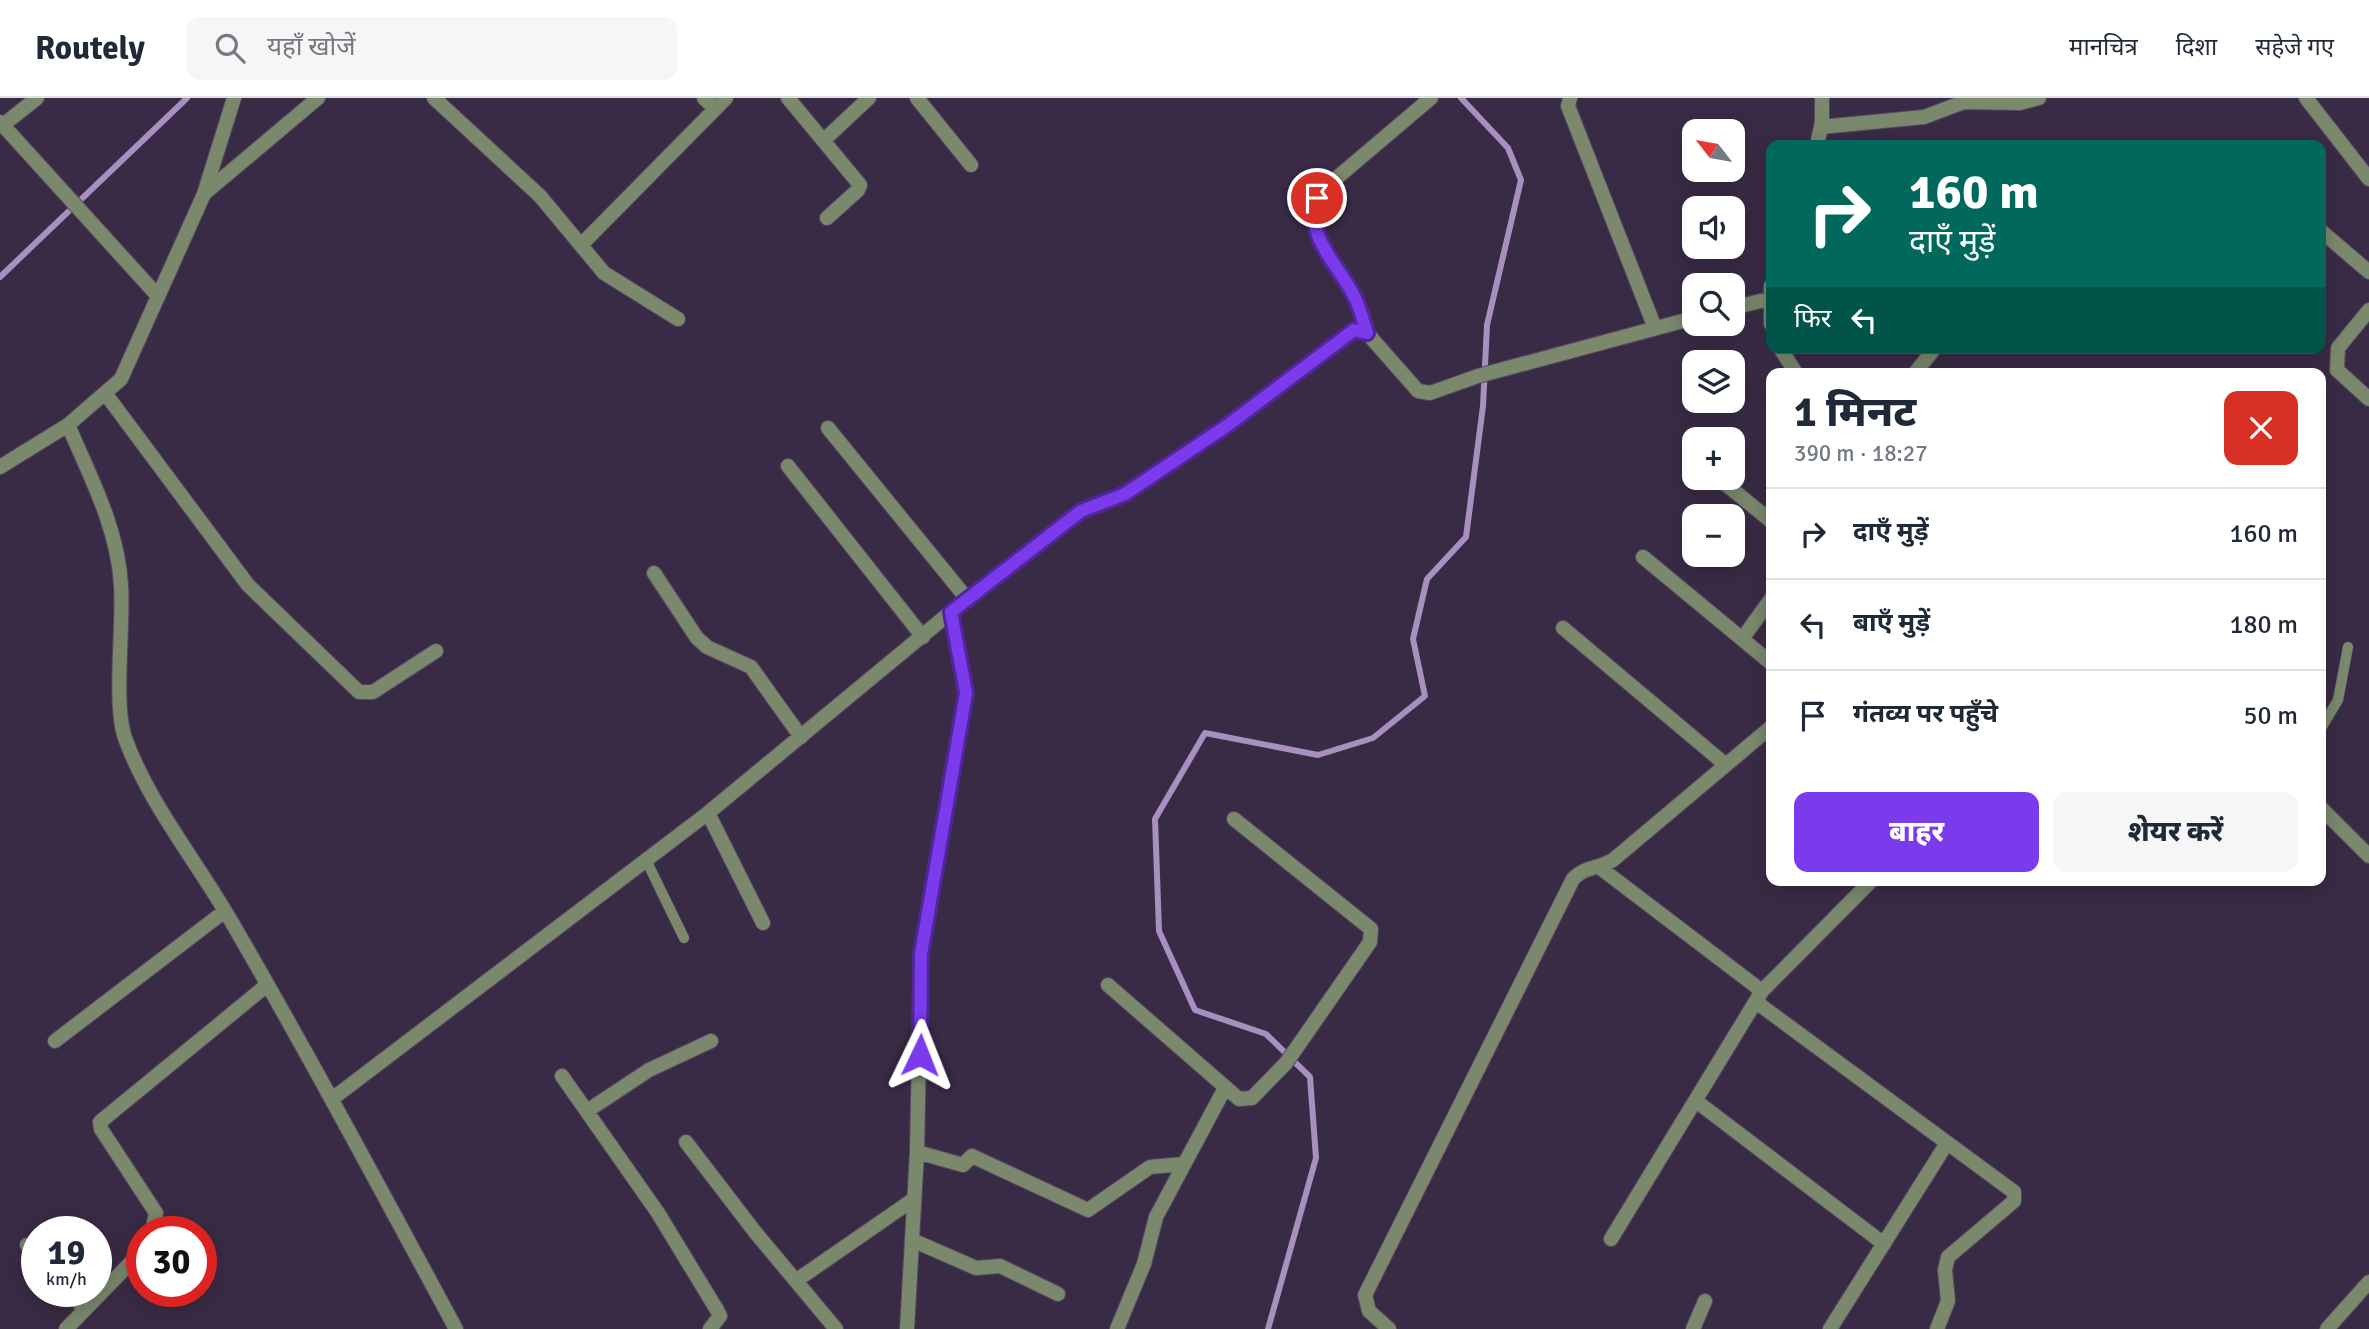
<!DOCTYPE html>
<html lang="hi">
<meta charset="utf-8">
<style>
:root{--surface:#fff;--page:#f6f6f7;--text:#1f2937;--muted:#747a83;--line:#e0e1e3;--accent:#7c3aed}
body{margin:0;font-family:Signika,"Noto Sans Devanagari",sans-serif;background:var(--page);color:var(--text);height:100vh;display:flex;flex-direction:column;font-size:26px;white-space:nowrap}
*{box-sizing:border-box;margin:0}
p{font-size:23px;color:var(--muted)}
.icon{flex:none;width:38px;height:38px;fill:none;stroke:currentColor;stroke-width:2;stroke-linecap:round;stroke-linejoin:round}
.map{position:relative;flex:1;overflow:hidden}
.panel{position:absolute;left:1766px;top:270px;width:560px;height:518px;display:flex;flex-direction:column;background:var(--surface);border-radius:14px;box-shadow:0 4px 18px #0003}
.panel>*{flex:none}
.hud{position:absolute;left:1766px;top:42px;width:560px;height:214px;border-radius:14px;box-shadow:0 4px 18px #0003;background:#00695c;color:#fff;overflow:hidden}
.needle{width:46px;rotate:301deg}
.fabs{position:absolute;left:1682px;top:21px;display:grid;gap:14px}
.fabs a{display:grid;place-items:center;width:63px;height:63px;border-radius:14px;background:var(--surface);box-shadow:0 4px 18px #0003;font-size:35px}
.speed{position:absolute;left:21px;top:1118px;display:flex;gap:14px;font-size:35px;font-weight:700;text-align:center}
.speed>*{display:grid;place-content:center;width:91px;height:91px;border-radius:50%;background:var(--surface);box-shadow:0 4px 18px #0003;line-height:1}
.speed small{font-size:18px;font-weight:400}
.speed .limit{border:10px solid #d22;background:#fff;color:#111}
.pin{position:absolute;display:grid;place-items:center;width:60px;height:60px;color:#fff;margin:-30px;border:4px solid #fff;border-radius:50%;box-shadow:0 2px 7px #0007}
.me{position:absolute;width:77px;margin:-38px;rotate:2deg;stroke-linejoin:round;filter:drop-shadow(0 0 5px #0008)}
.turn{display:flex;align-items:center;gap:24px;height:147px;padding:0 28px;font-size:32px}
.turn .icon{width:91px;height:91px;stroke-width:2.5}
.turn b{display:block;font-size:49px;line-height:60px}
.then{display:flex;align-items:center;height:66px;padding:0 28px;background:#0003;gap:14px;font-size:26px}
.round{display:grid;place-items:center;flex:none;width:74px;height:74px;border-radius:14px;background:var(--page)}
.summary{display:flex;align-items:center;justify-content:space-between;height:119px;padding:0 28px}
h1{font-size:42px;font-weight:800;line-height:52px}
.button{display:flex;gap:14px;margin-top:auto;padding:14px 28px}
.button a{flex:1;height:80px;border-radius:14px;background:var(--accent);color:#fff;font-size:28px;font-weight:800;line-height:80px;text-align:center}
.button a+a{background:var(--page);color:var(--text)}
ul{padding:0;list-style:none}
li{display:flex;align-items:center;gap:21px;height:91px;padding:0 28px;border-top:2px solid var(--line)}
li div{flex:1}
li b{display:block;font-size:26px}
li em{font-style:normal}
header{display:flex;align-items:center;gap:42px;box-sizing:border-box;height:98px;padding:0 35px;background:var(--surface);border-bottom:2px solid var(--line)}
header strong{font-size:33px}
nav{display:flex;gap:38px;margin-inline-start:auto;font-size:24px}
.search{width:490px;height:63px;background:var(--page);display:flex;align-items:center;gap:18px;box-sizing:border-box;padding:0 24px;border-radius:14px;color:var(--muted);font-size:26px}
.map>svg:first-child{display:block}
</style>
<header>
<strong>Routely</strong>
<div class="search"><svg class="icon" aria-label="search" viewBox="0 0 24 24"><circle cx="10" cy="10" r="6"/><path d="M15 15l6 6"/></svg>यहाँ खोजें</div>
<nav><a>मानचित्र</a><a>दिशा</a><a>सहेजे गए</a></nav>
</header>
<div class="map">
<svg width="2369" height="1231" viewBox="0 0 2369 1231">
<rect width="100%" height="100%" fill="#392b45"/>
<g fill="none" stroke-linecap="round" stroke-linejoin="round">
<path stroke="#a88fbf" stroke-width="6" d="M0 179 187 0
M1268 1231 1316 1060 1310 979 1266 936 1195 912 1159 833 1155 721 1205 635 1318 657 1373 640 1425 598 1413 541 1427 481 1466 439 1483 308 1487 227 1521 82 1508 50 1461 0"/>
<defs>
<path id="service" d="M2320 632 2338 602 2348 549
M646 762 684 840"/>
<path id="minor" d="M434 0 540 98 604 175 678 221
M704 0 715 11
M788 0 860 87 858 92 827 120
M917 0 971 67
M1570 0 1568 8 1655 230
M2306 0 2369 81
M0 24 157 197
M3 27 37 0
M1821 29 1924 19 1964 4 2020 5 2039 0
M824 42 869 0
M1817 47 1822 24V0
M205 95 318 0
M2320 132 2369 174
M581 147 726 0
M1771 188V226
M1732 210 1769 201
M2369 212 2338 250 2337 272 2369 301
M1367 235C1363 223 1360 210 1354 199 1336 163 1293 128 1326 89L1431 0
M1780 250 1796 275
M1915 275 1935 250
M105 295 248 487 359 594H373L436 553
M68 327C90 378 118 431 121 487 124 527 113 606 125 640 148 704 197 764 231 823 309 957 382 1094 456 1231
M828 330 968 502
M788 368 923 539
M0 369 68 327 121 281 204 96 234 0
M1718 380 1771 423
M1643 459 1771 565
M654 475 697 540 707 549 751 569 801 639
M1563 530 1726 667
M1742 541 1771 501
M2320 709 2369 758
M708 715 763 825
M1599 769 1762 893
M1108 887 1239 1001 1252 1000 1286 965 1370 844 1371 831 1234 721
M1756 904 2014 1094V1103L1948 1159 1945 1172 1948 1203 1937 1231
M55 943 225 813
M562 978 658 1115 717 1212 720 1218 710 1231
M332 1001 708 715 951 514 1081 413 1125 396 1228 327 1354 232 1367 235 1418 293 1430 295 1478 278 1694 220
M1696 1003 1884 1146
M587 1013 649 972 711 943
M686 1044 755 1134 836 1231
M917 1054 963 1067 972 1058 1088 1112 1150 1069 1184 1066
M152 1134 156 1115 101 1031 100 1024 267 887
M1611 1141 1762 893 1872 782
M912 1142 976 1170 1000 1168 1058 1196
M27 1147 37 1158
M797 1182 914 1101
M69 1194 85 1211
M66 1231 142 1153
M907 1231 917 1054 921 856 966 595 951 514
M1117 1231 1144 1166 1156 1119 1225 990
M1389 1231 1369 1213 1365 1197 1573 781C1585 768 1598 771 1613 762L1771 629
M1693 1231 1705 1203
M1830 1231 1947 1045
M2327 1231 2369 1184"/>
</defs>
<use href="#service" stroke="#564961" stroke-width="11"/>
<use href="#minor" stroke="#564961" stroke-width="16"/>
<use href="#service" stroke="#7a886c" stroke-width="10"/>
<use href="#minor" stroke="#7a886c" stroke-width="14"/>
</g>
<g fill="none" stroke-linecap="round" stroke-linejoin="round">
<defs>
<path id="route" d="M920 957 921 856 966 595 951 514 1081 413 1125 396 1228 327 1354 232 1367 235C1363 223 1360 209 1354 198 1338 166 1304 138 1317 100"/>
</defs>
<use href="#route" stroke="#51269a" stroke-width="18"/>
<use href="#route" stroke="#7c3aed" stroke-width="12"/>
</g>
</svg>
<div class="fabs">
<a><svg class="needle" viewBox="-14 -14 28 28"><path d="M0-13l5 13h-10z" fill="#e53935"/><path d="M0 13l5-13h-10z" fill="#747a83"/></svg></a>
<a><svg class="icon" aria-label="sound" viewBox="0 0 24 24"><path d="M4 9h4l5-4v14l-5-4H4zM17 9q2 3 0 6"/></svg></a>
<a><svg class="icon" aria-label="search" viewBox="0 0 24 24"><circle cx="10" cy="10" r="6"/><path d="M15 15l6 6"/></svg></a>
<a><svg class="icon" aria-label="layers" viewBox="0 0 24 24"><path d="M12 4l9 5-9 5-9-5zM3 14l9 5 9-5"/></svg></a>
<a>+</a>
<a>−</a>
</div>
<div class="speed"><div>19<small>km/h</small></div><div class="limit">30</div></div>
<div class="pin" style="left:1317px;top:100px;background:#d93025"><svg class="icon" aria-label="arrive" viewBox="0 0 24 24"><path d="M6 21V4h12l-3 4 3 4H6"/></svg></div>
<svg class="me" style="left:920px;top:957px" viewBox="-20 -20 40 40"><path d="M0-17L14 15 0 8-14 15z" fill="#7c3aed" stroke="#fff" stroke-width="4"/></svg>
<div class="hud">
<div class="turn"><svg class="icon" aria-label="right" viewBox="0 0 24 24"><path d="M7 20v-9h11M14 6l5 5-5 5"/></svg><div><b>160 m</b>दाएँ मुड़ें</div></div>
<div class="then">फिर<svg class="icon" aria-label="left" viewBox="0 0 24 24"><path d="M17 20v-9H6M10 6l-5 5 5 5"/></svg></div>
</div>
<section class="panel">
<div class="summary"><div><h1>1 मिनट</h1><p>390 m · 18:27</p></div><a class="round" style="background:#d93025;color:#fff"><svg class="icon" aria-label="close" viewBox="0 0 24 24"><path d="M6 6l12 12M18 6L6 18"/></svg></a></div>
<ul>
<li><svg class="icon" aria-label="right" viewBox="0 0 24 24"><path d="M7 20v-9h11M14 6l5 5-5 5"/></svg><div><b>दाएँ मुड़ें</b></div><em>160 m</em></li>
<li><svg class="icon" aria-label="left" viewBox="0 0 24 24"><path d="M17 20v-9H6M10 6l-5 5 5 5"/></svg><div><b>बाएँ मुड़ें</b></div><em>180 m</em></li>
<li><svg class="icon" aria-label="arrive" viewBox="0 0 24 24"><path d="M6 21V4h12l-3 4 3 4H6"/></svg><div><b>गंतव्य पर पहुँचे</b></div><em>50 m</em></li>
</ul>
<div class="button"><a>बाहर</a><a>शेयर करें</a></div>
</section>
</div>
